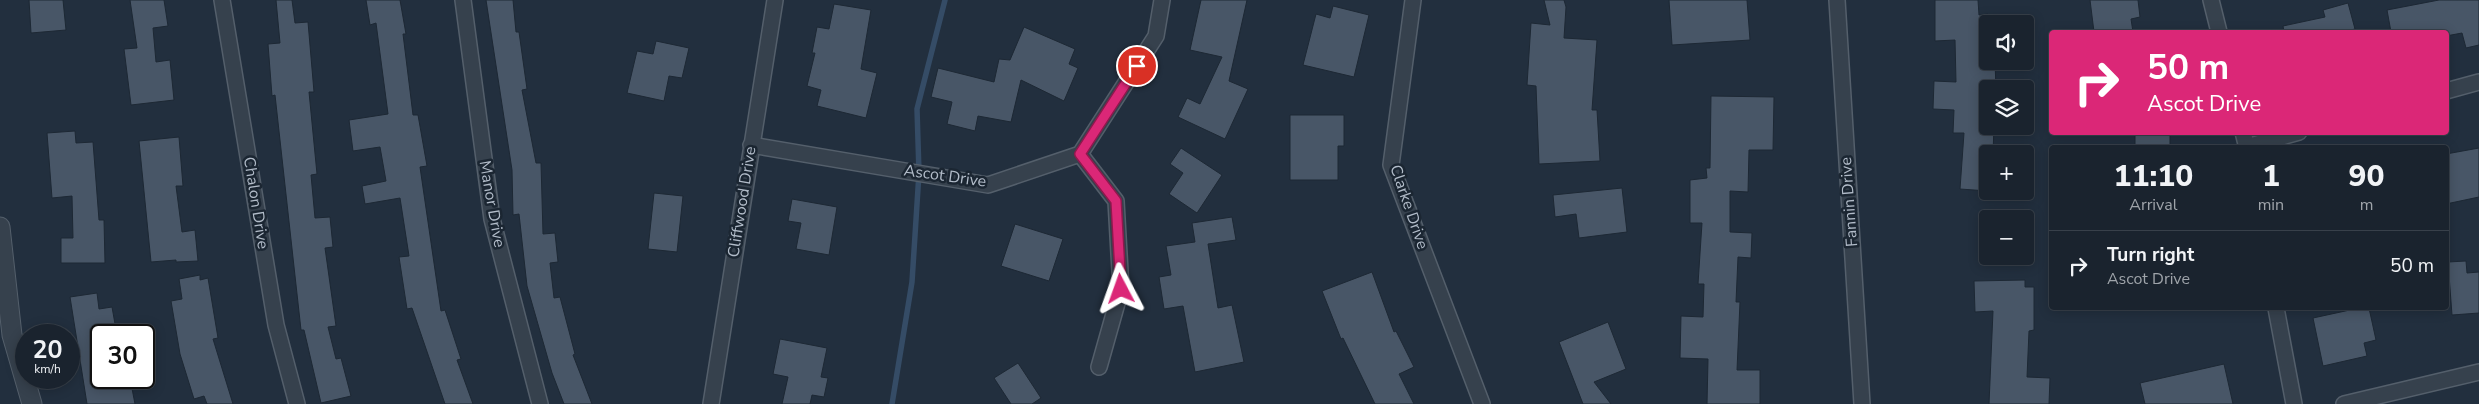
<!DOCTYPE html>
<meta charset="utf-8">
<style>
:root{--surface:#1a232e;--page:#232b36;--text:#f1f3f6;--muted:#9fa4aa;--line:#38404a}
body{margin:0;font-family:"Nunito Sans",sans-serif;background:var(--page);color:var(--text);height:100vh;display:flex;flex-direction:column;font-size:19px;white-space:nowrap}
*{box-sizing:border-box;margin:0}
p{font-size:16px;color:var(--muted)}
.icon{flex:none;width:28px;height:28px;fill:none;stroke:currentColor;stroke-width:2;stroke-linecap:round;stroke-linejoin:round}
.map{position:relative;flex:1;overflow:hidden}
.drawer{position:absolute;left:2049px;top:145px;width:400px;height:165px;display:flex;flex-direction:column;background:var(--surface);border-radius:5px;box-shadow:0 2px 12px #0003,0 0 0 1px var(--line)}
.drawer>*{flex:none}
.banner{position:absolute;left:2049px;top:30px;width:400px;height:105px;border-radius:5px;box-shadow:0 2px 12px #0003,0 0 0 1px var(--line);background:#db2777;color:#fff;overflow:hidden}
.fabs{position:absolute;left:1979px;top:15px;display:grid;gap:10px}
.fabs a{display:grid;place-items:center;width:55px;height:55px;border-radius:5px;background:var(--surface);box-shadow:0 2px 12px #0003,0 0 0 1px var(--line);font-size:25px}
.speed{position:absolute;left:15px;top:324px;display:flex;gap:10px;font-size:25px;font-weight:700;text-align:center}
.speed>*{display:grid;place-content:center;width:65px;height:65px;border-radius:50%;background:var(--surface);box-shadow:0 2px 12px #0003,0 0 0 1px var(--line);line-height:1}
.speed small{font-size:12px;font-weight:400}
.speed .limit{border:2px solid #111;border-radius:8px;background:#fff;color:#111}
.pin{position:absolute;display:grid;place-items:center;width:42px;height:42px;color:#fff;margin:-21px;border:2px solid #fff;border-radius:50%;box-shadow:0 1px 5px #0007}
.me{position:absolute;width:55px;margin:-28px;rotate:356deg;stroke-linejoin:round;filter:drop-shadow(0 0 4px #0008)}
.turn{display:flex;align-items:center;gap:18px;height:105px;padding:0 15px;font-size:22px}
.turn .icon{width:65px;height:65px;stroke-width:2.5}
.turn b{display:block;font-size:35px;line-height:42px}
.eta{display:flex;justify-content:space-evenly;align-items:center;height:85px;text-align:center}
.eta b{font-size:30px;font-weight:800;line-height:35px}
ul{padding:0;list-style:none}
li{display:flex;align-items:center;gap:15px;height:70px;padding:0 15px;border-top:1px solid var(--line)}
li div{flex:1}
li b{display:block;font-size:19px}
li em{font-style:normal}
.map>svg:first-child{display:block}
</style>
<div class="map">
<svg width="2479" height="404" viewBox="0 0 2479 404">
<rect width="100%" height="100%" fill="#222f3e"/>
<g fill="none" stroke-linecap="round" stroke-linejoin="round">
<path stroke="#354c66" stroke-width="5.5" d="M892 404 912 282 919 173 917 109 945 0"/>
</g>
<path fill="#485667" stroke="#1d2834" d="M29 0H63L66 30 31 33Z
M130 0H164L168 26 153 28 156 62 170 60 174 100 131 105 124 49 137 48Z
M276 0H292L295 23 308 22 314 92H309L317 174 311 175 315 218 330 217 333 247 325 248 336 326 328 327 336 359 341 358 351 396 321 403 304 330H301L275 95 272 96 268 44 280 43Z
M366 0H400L406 34H403L413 115H418L427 166 420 167 441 311 445 310 461 359 457 360 473 404H445L412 308 407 309 399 257 409 256 400 198 365 204 362 186 386 181 380 147 353 151 349 120 388 114 376 23 370 25Z
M486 0H513L516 32H519L527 89 522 90 536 163H541L543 234 555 233 558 262 550 263 554 298 560 297 575 354 573 355 592 404H564L552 373 527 286 519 214 513 215 512 170Z
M1201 0H1247L1229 81 1248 89 1225 139 1178 117 1187 98 1200 104 1222 57 1190 50Z
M1544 0H1564L1566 7 1564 38 1597 40 1592 110H1597L1600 161 1539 164 1536 86 1527 85 1531 23 1550 25Z
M1669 0H1747L1750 40 1672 45Z
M1935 0H1978L1979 15 1988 14V61H1995L1996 89H1988V126H1994L1993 154H1988V191L1960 189 1964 133H1953L1954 110 1933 109 1934 81 1956 82 1955 40 1935 41Z
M2090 0H2138L2140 17 2131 19 2133 32H2094Z
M2439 0H2479V45L2466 48 2462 33 2446 36V32H2391L2387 10Z
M2348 3 2355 29 2342 32H2284L2283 26 2325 17 2323 10Z
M834 4 871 10 861 69 877 73 866 118 817 106 821 90 807 86 815 53H812L817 27 829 29Z
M1333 6 1369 15 1354 77 1303 65 1316 14 1330 18Z
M1024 27 1075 49 1069 64 1078 68 1064 101 1021 80 1011 122 978 116 975 131 947 124 952 102 931 97 938 68 994 82 999 59 1010 60Z
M656 41 689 48 682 78 669 76 664 101 627 93 637 51 653 54Z
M1711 96 1774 97 1773 150H1749L1748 192 1730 191V232L1752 233 1751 258 1738 257 1736 302H1740L1737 370H1760V404H1707L1708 359 1680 358 1681 316 1703 317 1704 284H1698L1702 223H1690V180L1707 178 1706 168H1710Z
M1290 115H1344V146H1338V180H1290Z
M75 131 76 143 93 142 99 220H104L105 263H61V238H73L72 196 52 198 47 133Z
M2135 132H2170V148H2135Z
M179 137 183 186H176L182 232 195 230 198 261 176 262V260L151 262 139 141Z
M1181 148 1222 175 1197 213 1169 194 1183 173 1170 164Z
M2479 148V197L2446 204V154Z
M1622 188 1627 232 1579 238 1576 214 1555 217 1553 195Z
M654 193 683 196 677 252 648 249Z
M792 199 837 207 829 255 796 249 801 223 788 221Z
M1232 217 1236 240 1208 244 1218 308 1232 305 1244 362 1195 372 1183 306 1164 309 1159 277 1171 275 1166 246 1195 242 1192 223Z
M1015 224 1063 239 1049 281 1001 266Z
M2466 261 2467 273 2479 272V313L2452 315 2448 262Z
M1372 272 1394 332 1396 331 1414 367 1399 374 1414 404H1375L1343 338 1341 339 1322 291Z
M200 275V280L208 278 218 338 213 339 233 404H207L204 396 194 399 180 354 171 301 182 299 179 279Z
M2025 280V287H2034V330L2029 331 2027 377 2050 378 2049 404H1989L1993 311 1975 312 1974 281Z
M97 293 99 309 112 307 117 335H101V378H111L112 381 130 378 135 404H87L70 297Z
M2359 308H2369L2376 340 2364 343 2367 356 2323 366 2313 318Z
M1608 322 1626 369 1594 382 1611 404H1583L1559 342Z
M780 339 827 348 821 377 828 378 824 397 812 395 810 404H782L788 377 773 374Z
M1018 363 1041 398 1032 404H1011L994 378Z
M2224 364 2233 404H2145L2140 383Z"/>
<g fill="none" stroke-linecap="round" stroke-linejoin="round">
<defs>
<path id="minor" d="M222 0 276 325 297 404
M463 0 492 219 540 404
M1413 0 1391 165 1482 404
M1837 0 1862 404
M2211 0 2219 32
M2446 91 2479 82
M2243 132 2247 148
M751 145 988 185 1080 154 1156 36 1162 0
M2247 147 2299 132
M1080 154 1116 201 1121 289 1099 367
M2276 308 2294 404
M711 404 775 0
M2344 404 2479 372"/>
<path id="tertiary" d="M0 227 12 335 32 404"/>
</defs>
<use href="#minor" stroke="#545f6b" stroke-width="18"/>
<use href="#tertiary" stroke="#545f6b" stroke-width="21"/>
<use href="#minor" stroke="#36414d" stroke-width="15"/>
<use href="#tertiary" stroke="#36414d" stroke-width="19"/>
</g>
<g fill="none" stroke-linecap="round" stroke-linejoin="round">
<defs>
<path id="route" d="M1121 289 1116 201 1080 154 1137 66"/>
</defs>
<use href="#route" stroke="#8e194d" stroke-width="12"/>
<use href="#route" stroke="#db2777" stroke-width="9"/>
</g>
<g text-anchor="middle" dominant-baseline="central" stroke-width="5" stroke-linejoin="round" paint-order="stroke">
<g font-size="16" fill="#b2bcc9" stroke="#1b2632">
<text transform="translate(945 176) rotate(8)">Ascot Drive</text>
<text transform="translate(742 202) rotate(-81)">Cliffwood Drive</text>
<text transform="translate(1849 202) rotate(-94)">Fannin Drive</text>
<text transform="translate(256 203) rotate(81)">Chalon Drive</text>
<text transform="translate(492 204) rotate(80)">Manor Drive</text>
<text transform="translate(1409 207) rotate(71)">Clarke Drive</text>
</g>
</g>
</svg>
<div class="fabs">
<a><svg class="icon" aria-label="sound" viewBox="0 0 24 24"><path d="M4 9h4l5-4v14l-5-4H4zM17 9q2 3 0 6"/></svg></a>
<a><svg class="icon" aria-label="layers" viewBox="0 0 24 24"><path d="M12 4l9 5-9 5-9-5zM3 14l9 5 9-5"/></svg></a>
<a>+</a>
<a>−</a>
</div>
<div class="speed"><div>20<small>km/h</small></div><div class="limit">30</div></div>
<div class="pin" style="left:1137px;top:66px;background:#d93025"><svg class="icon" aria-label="arrive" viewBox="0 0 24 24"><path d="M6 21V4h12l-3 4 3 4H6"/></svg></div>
<svg class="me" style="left:1121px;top:289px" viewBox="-20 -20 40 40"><path d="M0-17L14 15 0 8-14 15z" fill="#db2777" stroke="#fff" stroke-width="4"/></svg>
<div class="banner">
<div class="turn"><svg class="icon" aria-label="right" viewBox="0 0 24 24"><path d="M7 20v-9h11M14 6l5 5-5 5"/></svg><div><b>50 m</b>Ascot Drive</div></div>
</div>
<section class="drawer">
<div class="eta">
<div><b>11:10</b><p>Arrival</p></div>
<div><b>1</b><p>min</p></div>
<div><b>90</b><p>m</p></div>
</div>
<ul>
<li><svg class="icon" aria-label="right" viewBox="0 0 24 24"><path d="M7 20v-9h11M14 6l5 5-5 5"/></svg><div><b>Turn right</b><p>Ascot Drive</p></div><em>50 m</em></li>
</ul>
</section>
</div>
